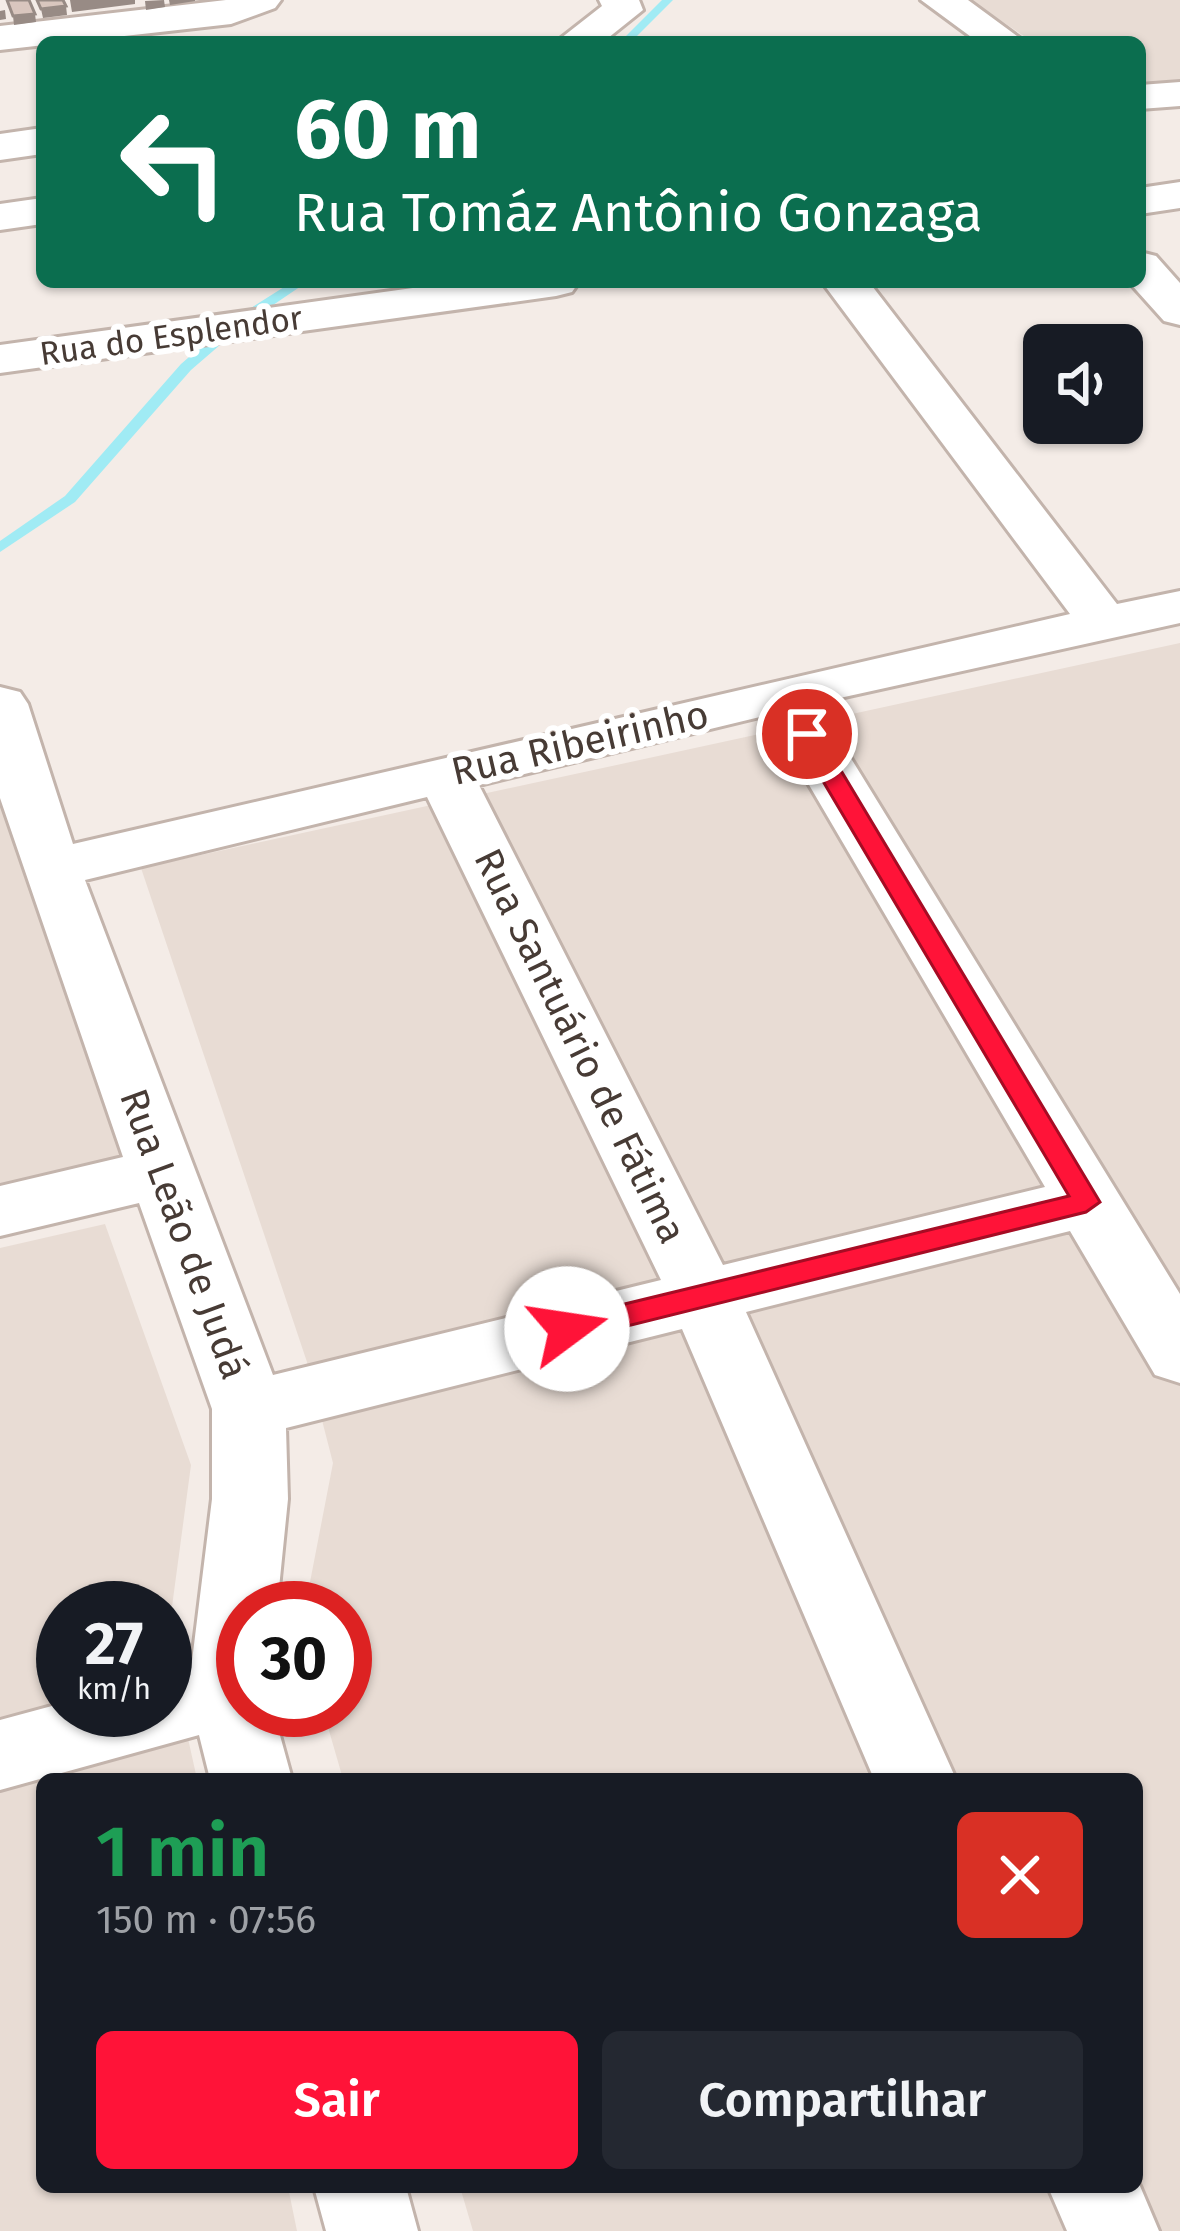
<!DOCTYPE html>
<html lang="pt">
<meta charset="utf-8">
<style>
:root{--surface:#171b24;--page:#242831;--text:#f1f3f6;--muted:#9ea1a6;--accent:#ff1338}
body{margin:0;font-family:"Fira Sans",sans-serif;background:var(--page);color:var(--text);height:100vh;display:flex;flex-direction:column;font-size:45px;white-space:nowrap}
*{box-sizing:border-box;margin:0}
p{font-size:39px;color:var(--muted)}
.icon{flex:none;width:66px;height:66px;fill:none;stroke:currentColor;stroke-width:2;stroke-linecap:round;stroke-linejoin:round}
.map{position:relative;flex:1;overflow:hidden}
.drawer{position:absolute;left:36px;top:1773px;width:1107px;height:420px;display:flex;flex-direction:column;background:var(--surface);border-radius:18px;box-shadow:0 3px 9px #0004}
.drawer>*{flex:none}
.guide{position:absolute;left:36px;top:36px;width:1110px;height:252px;border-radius:18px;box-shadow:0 3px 9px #0004;background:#0b6e4f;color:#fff;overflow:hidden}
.buttons{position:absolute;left:1023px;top:324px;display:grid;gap:24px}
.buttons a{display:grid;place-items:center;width:120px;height:120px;border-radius:18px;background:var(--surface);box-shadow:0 3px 9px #0004;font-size:60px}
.speed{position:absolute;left:36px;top:1581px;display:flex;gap:24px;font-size:60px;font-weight:700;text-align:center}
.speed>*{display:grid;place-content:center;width:156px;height:156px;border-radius:50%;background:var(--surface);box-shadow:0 3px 9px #0004;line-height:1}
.speed small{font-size:30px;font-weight:400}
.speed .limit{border:18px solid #d22;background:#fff;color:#111}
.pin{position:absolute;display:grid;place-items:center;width:102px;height:102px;color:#fff;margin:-51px;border:6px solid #fff;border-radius:50%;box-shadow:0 3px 12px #0007}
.me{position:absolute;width:132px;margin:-66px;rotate:76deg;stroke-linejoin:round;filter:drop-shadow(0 0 9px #0008)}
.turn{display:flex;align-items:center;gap:42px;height:252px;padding:0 60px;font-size:54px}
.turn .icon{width:156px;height:156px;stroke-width:2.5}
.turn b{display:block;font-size:84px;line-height:102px}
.round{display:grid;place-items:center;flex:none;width:126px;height:126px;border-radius:18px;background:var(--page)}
.summary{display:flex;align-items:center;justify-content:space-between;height:204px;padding:0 60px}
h1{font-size:72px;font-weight:600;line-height:90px;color:#1e9e55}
.action{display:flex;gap:24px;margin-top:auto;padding:24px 60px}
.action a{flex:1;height:138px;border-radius:18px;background:var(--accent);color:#fff;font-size:48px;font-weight:600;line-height:138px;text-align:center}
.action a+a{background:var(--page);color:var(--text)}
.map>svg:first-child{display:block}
</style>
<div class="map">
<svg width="1180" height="2231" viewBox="0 0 1180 2231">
<rect width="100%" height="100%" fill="#f4ece7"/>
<path fill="#e8dcd4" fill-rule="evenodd" d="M970 0H1180V86H1140V42H1033Z
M1180 643V2231H473L460 2187H1137V1779H343L323 1710H345V1608H305L333 1463 307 1362 141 868Z
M0 766 127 1163 0 1191Z
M105 1224 191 1465 167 1644 197 1779H42V2187H288L297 2231H0V1248ZM63 1608H165V1710H63Z"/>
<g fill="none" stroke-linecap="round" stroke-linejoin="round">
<path fill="#a0ebf4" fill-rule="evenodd" d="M662 0H673L631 42H620Z
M292 282H307L242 326 191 370 75 502 0 552V541L65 496 181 364 232 320Z"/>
<defs>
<path id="minor" d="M226 0H281L275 8 231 24 0 50V26Z
M599 0H639L643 10 603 42H556L602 6Z
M921 0H968L1025 42H978Z
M1180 82V106L1140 109V85Z
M42 128V154L0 160V134Z
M1180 182V208L1140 214V188Z
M42 198V224L0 230V204Z
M1140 252 1156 256 1180 283V325L1164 321 1129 282H1140Z
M456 282H579L572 292 556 296 0 373V345Z
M822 282H869L1117 604 1180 591V623L817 703 1180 1294V1383L1155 1375 1070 1231 746 1312 956 1779H874L682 1329 286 1428 288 1499 277 1608H243V1710H273L292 1779H210L199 1735 0 1790V1720L63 1703V1710H165V1676L191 1669 212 1499V1409L139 1203 0 1236V1186L123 1157 0 798V687L20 692 28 704 73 844 1070 614ZM768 715 1045 1187 723 1265 479 785ZM427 797 661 1280 273 1375 85 880Z
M1137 2179 1159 2231H1067L1048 2187H1137Z
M314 2187H406L418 2231H326Z"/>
</defs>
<use href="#minor" stroke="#c3b4ac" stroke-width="6"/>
<use href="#minor" fill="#fff" fill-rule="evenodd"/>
</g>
<path fill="#988b85" d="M70 0H135V4L72 12Z
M164 0 165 7 146 10 145 1Z
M169 0H195V1L170 5Z
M66 6 67 15 43 18 41 9Z
M5 10 6 19 0 20V11Z
M35 14 36 22 14 25 13 16Z"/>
<path fill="#d9c6be" stroke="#988b85" stroke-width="3" d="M7 0H29L35 14 13 16Z
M37 0H63L66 6 41 9Z"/>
<path fill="#ff1338" stroke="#a60c24" stroke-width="3" d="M807 727 819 734 1100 1202 1086 1212 567 1341 557 1337 552 1329 557 1321 567 1318 1069 1196 795 734Z"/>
<g text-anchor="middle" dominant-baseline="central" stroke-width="12" stroke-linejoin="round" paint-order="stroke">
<g font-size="33" fill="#473b35" stroke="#fff">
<text transform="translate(171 336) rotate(-8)">Rua do Esplendor</text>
</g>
<g font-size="39" fill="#473b35" stroke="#fff">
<text transform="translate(580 743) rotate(-13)">Rua Ribeirinho</text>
<text transform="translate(580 1046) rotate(64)">Rua Santuário de Fátima</text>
<text transform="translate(184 1234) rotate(70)">Rua Leão de Judá</text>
</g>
</g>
</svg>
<div class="buttons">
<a><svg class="icon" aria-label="sound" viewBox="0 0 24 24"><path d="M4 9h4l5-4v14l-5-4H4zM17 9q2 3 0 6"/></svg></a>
</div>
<div class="speed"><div>27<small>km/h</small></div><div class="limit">30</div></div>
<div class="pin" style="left:807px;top:734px;background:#d93025"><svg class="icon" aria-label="arrive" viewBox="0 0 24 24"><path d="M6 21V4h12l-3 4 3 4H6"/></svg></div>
<svg class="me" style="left:567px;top:1329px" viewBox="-20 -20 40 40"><circle r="19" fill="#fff"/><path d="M0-13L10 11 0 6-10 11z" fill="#ff1338"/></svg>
<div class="guide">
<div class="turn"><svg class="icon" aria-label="left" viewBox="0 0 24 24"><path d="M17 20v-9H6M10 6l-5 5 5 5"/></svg><div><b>60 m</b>Rua Tomáz Antônio Gonzaga</div></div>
</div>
<section class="drawer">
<div class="summary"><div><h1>1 min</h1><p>150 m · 07:56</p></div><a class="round" style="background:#d93025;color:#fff"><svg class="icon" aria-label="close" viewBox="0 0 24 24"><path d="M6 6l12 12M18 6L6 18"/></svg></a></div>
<div class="action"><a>Sair</a><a>Compartilhar</a></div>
</section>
</div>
